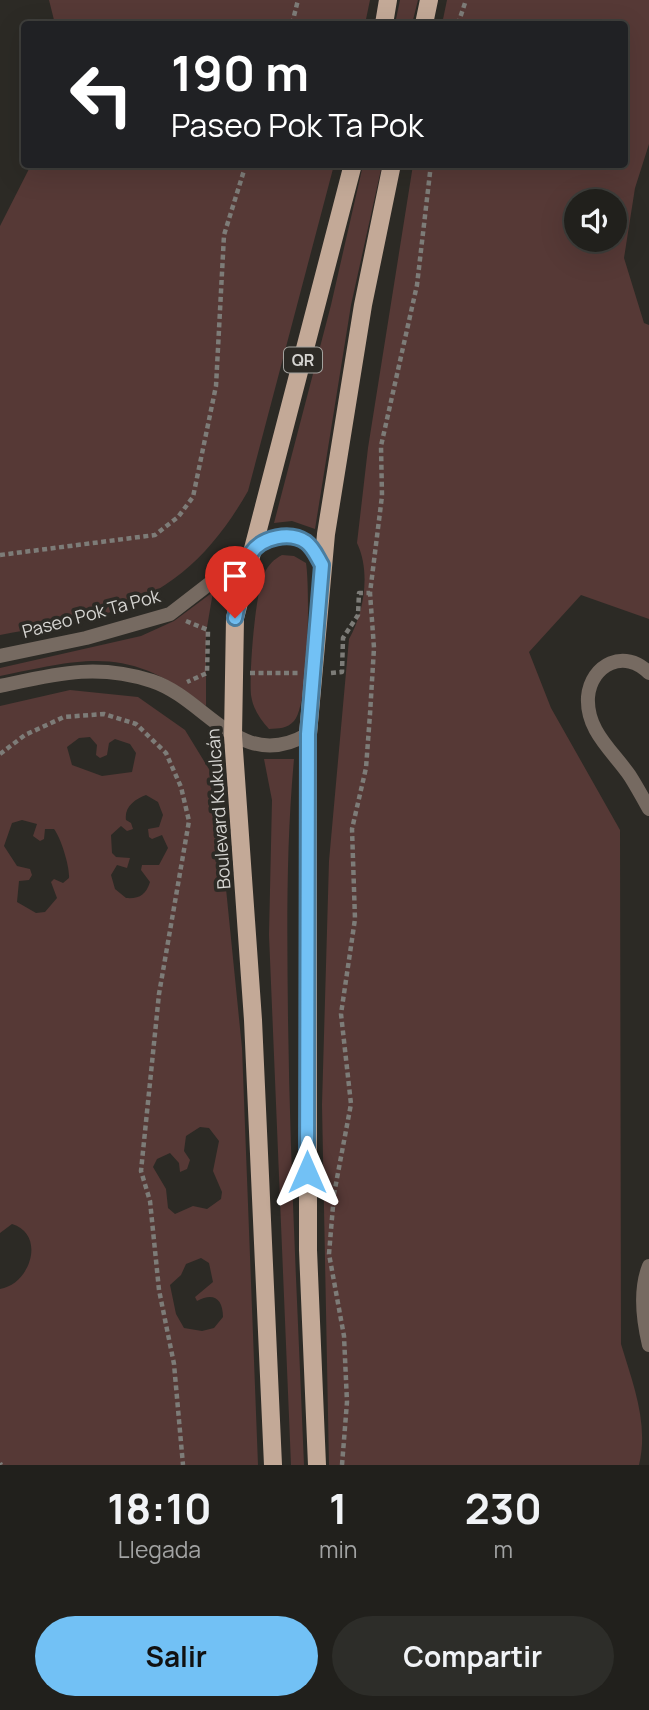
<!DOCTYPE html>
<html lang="es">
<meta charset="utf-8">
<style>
:root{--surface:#21201c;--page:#2d2d29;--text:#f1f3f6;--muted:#a2a3a3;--line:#3e3e3b;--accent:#72c1f5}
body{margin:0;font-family:Manrope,sans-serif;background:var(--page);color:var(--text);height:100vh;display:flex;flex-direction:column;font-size:26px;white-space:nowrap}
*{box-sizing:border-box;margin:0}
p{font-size:23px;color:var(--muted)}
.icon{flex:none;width:38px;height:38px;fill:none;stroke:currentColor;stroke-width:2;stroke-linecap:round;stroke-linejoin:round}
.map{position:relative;height:1465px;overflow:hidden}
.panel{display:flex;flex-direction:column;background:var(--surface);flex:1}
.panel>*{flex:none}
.banner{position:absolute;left:21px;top:21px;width:607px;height:147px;border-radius:7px;box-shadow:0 7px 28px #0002,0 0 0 2px var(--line);background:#202124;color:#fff;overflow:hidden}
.controls{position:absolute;left:564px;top:189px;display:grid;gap:14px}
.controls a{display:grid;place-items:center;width:63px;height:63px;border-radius:50%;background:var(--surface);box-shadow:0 7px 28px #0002,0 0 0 2px var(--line);font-size:35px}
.pin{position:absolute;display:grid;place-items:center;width:60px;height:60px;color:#fff;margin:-72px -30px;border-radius:50% 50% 50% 0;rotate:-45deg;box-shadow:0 0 7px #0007}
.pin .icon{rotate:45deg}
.me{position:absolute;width:77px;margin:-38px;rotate:0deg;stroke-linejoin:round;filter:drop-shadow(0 0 5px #0008)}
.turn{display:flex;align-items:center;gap:24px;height:147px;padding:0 35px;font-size:32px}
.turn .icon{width:91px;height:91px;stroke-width:2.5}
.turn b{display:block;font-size:49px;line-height:60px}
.eta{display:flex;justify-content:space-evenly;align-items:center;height:119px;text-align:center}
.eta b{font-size:42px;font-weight:700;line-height:49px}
.action{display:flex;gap:14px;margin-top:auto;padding:14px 35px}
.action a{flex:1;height:80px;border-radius:42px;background:var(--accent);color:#111;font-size:28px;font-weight:700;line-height:80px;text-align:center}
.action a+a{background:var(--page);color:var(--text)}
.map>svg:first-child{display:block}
</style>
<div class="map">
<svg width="649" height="1465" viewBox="0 0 649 1465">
<rect width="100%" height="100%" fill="#2c2a25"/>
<path fill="#563936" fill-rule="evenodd" d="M49 0H370L365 24H55Z
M400 0H418L412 24H395Z
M447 0H649V144L635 188 624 258 644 323 649 325V619L581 595 529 652 551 708 620 830 621 1344C633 1384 649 1424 639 1465H329L322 1105 329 861 349 639C364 613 371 572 357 543L368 448 413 165 625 164V24H442ZM576 201H614V240H576Z
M31 165H334L248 491C213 552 173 591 105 614 73 625 34 628 0 635V226Z
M363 165H382L351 305 315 529 292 521 274 523 331 305Z
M282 555 294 556 306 563C310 587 309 706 294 721 287 729 279 728 269 729 260 719 253 709 251 695 249 672 255 595 264 574 269 564 273 560 282 555Z
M213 592 206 633V706C129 646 90 657 0 676V668L141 636 174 621Z
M70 690 138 697 185 730 215 779 242 1048 258 1465H0V1289C31 1284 46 1234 12 1224L0 1233V706ZM90 737 97 745 96 755 100 758 107 755 109 743 115 739 130 744 136 753 132 772 102 776 72 765 67 747 79 738ZM146 795 158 802 163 815 159 827 148 829 149 837 152 839 162 835 168 848 159 865H142L141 870 150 882C146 895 139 899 126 898L115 889 111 875 117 865 127 868 130 858 116 857 112 853 111 835 121 826 127 831 133 829 131 823 126 820C124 807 135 799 146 795ZM22 820 37 824 33 836 40 841 44 839 45 829H54C61 838 70 867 69 878L63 883 54 879 51 882 57 898 45 912 36 913 17 902 19 881 29 880 32 875 30 869 17 866 4 846 12 823ZM200 1127 209 1128 219 1141 213 1171 222 1192 221 1199 207 1209 193 1206 175 1214 168 1208 166 1189 153 1167 157 1159 170 1153 179 1163 180 1172 187 1169 190 1160 184 1151 186 1136ZM201 1258 209 1263 213 1282 195 1297 197 1301C213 1292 223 1298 223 1317L214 1328 202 1331 184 1328 176 1314 170 1285 181 1275 186 1264Z
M264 759H294C286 845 287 933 288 1019 290 1168 298 1316 304 1465H291L269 935 272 800Z"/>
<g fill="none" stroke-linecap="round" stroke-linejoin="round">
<path stroke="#7d7c78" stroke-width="4.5" stroke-dasharray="5 3.5" stroke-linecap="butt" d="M292 24 298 0
M458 24 466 0
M0 555 155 535 178 517 193 497 216 386 224 235 246 164
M186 621 208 630 207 673 187 682
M250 673H298
M331 673 342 672 343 638 358 615 359 593H370
M0 754 25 735 64 717 104 714 136 724 166 753 181 787 189 821 159 994 141 1171 150 1201 159 1290 174 1364 183 1465
M0 1463 1 1465
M342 1465 347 1402 344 1336 329 1254 334 1194 351 1104 341 1014 355 919 352 829 366 768 370 714 374 648 370 593 382 496 381 446 417 285 431 164"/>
<path stroke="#766a61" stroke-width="14" d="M649 673C625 648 591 664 588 697 586 731 613 751 630 776 637 787 643 798 649 809
M649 1266C639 1291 643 1320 649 1345"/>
<path stroke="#766a61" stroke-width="14" d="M0 656 86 638 170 614 258 546 278 537 298 538 307 543 322 565
M0 686C56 674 96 663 152 681 207 699 240 774 308 734"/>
<path stroke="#c3a997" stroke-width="18" d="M384 24 388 0
M424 24 429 0
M273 1465 253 1020 233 736 235 618 353 164
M317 1465 308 1250V734L326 534 363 305 392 164"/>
</g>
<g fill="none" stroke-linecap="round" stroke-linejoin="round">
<defs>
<path id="route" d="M235 618C239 602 242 566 251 553 262 537 290 531 306 542 314 548 317 557 322 565L308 734 307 1172"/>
</defs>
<use href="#route" stroke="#4a7d9f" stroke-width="18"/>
<use href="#route" stroke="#72c1f5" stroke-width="12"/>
</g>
<g text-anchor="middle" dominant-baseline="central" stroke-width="7" stroke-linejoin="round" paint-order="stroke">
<rect fill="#2c2a25" stroke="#a3a29e" stroke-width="2" x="284" y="347.5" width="38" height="25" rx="5"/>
<g font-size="16" font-weight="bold" fill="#d6d5d2">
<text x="303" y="360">QR</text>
</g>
<g font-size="18" fill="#d6d5d2" stroke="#2c2a25">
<text transform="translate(91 613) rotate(-15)">Paseo Pok Ta Pok</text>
<text transform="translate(218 809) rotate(-94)">Boulevard Kukulcán</text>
</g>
</g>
</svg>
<div class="controls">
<a><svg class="icon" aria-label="sound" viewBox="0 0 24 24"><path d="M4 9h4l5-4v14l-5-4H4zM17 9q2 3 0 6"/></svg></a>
</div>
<div class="pin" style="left:235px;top:618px;background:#d93025"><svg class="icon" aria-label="arrive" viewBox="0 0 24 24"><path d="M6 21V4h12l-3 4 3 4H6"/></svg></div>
<svg class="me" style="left:307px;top:1172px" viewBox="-20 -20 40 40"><path d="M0-17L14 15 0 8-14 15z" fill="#72c1f5" stroke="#fff" stroke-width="4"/></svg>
<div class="banner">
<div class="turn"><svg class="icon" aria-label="left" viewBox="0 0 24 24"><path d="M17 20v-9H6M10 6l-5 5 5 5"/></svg><div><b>190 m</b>Paseo Pok Ta Pok</div></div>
</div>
</div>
<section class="panel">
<div class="eta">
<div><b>18:10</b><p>Llegada</p></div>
<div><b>1</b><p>min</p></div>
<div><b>230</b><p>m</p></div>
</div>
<div class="action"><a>Salir</a><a>Compartir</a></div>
</section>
